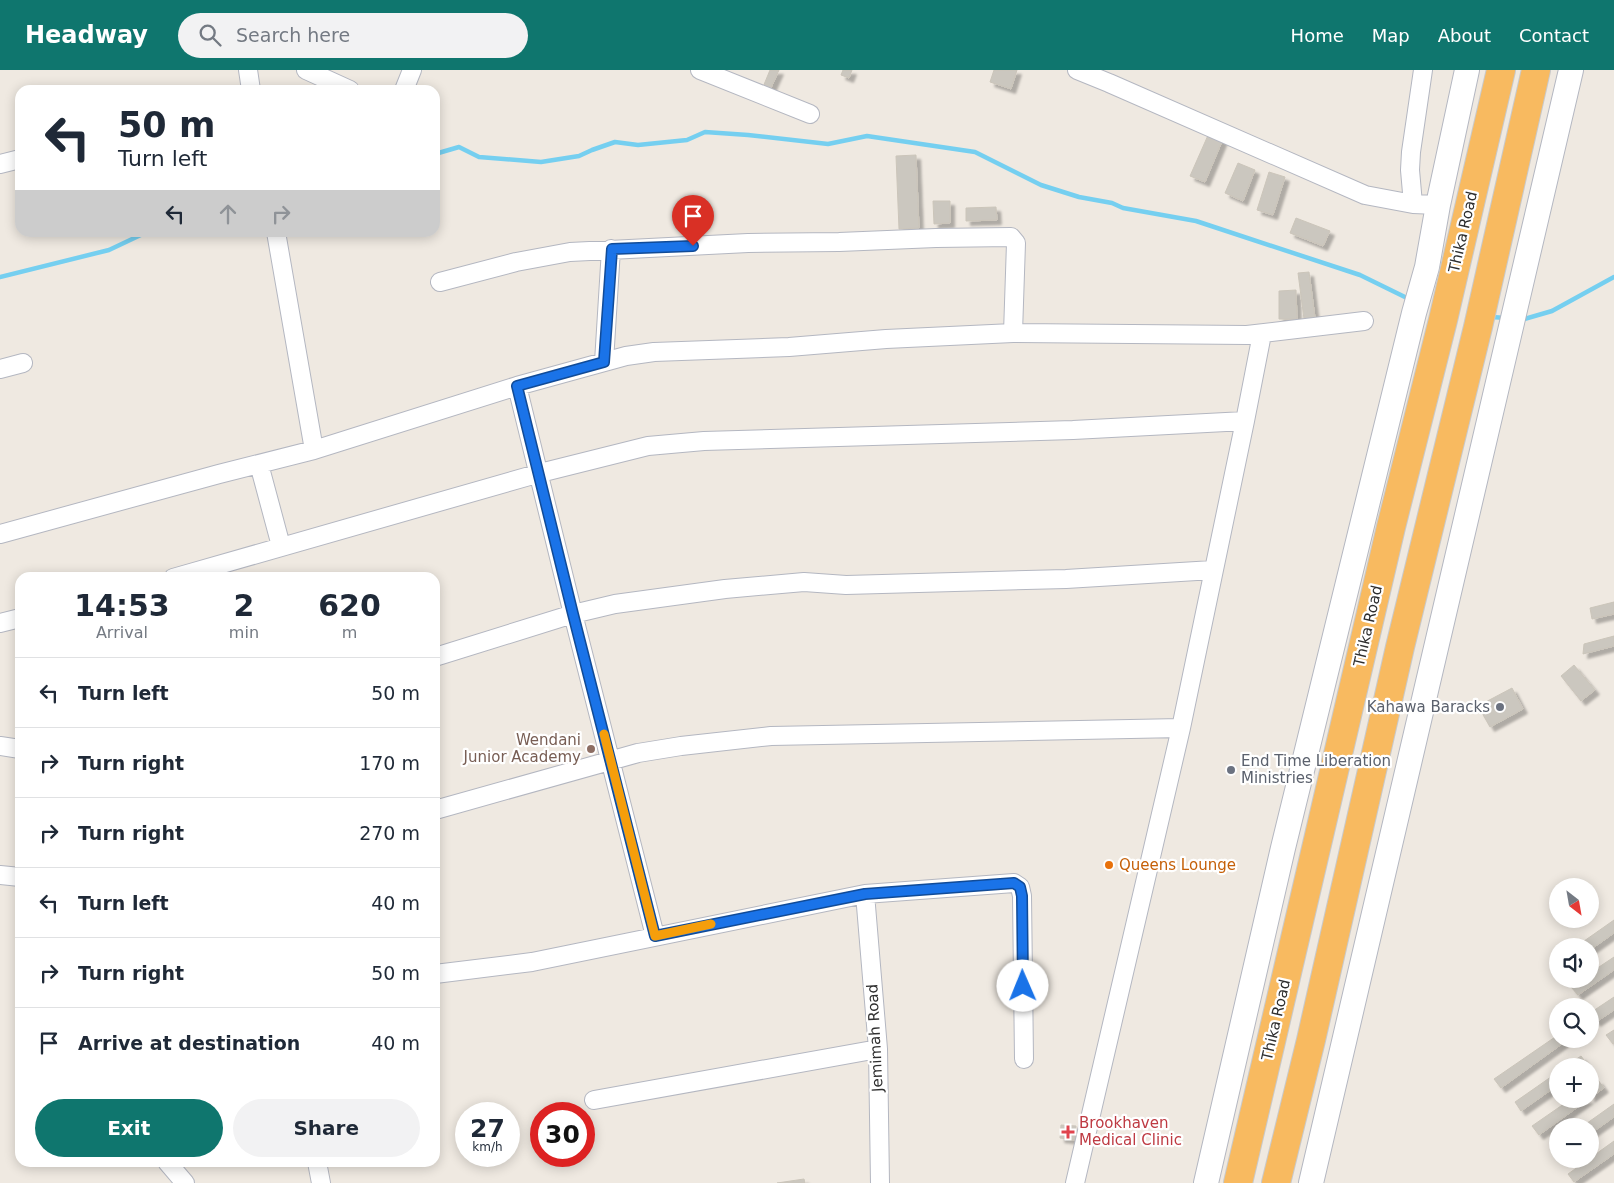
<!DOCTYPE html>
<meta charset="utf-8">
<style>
:root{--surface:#fff;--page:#f2f2f3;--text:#1f2937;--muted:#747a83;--line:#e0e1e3;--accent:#0f766e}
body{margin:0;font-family:"DejaVu Sans",sans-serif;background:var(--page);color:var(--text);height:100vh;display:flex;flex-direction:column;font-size:19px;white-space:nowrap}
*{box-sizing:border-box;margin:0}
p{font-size:16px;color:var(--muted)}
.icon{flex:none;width:28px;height:28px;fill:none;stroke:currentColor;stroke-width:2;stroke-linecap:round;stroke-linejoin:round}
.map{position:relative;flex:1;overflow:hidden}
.drawer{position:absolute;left:15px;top:502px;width:425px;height:595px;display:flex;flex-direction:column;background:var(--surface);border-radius:15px;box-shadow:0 2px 12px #0003}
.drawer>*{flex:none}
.banner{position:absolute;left:15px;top:15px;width:425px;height:152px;border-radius:15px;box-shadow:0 2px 12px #0003;background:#fff;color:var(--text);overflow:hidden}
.needle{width:32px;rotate:149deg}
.fabs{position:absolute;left:1549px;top:808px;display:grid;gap:10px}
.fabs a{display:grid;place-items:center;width:50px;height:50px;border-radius:50%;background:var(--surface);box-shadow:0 2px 12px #0003;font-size:25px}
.speed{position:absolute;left:455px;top:1032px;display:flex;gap:10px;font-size:25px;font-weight:700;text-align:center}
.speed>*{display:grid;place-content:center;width:65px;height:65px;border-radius:50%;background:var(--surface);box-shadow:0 2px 12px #0003;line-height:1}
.speed small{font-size:12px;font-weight:400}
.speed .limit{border:8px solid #d22;background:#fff;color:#111}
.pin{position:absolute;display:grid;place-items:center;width:42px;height:42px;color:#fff;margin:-51px -21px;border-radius:50% 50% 50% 0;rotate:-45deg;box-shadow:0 0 5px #0007}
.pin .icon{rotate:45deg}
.me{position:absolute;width:55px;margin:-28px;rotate:359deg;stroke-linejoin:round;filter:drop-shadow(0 0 4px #0008)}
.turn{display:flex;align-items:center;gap:18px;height:105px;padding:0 20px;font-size:22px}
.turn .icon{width:65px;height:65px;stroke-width:2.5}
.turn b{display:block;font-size:35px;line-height:42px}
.lanes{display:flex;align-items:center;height:48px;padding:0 20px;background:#0003;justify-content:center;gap:25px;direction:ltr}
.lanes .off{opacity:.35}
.eta{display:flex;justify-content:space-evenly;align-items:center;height:85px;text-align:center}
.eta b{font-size:30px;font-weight:800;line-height:35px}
.button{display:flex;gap:10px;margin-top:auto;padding:10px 20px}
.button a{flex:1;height:58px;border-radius:30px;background:var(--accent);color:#fff;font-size:20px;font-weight:800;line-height:58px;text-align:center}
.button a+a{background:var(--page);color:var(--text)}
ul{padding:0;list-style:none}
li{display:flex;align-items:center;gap:15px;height:70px;padding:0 20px;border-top:1px solid var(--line)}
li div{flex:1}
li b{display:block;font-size:19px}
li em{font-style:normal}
header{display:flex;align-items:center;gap:30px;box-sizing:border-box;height:70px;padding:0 25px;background:var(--accent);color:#fff}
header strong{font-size:24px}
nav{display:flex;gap:28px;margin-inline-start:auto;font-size:18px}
.search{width:350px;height:45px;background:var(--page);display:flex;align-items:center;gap:12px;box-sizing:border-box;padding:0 18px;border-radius:28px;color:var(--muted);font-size:19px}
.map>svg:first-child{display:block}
</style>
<header>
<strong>Headway</strong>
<div class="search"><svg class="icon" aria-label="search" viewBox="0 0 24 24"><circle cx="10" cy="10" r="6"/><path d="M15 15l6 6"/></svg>Search here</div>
<nav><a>Home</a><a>Map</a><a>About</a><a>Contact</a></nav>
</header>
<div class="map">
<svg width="1614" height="1113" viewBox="0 0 1614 1113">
<defs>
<filter id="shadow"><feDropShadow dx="4.5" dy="4.5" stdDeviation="1" flood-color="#0004"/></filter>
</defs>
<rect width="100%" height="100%" fill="#efe9e1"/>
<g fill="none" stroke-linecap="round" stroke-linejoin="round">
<path stroke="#75cff0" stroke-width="4.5" d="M435 84 459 77 479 87 541 92 579 86 592 80 615 72 638 75 687 70 705 62 748 65 828 74 867 66 975 82 1041 115 1079 127 1112 133 1123 138 1196 151 1360 205 1409 229
M0 207 109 180 147 162
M1492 247 1506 248
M1521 250 1552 241 1614 207"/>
</g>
<path fill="#cbc7bf" stroke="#cbc5ba" filter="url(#shadow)" d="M770 0H779L770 20 763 17Z
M843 0H852L849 8 841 5Z
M994 0H1017L1011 19 990 12Z
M1209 63 1223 69 1205 112 1190 106Z
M916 85 919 158 899 159 896 86Z
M1238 93 1255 100 1243 131 1225 123Z
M1269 102 1285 107 1273 145 1257 140Z
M933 131H950V153L934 154Z
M996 137 997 150 966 151V138Z
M1296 148 1330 161 1323 176 1290 163Z
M1309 202 1315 248 1304 249 1298 203Z
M1296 220 1297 249H1279V221Z
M1614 532V544L1592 549 1590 538Z
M1614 566V576L1583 584 1584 574Z
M1574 595 1595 620 1581 631 1561 606Z
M1512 618 1523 639 1490 657 1478 636Z
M1614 850V863L1590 880V876H1577Z
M1614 887V900L1578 925 1571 917 1583 909H1590V903Z
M1614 927V940L1596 952 1590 943Z
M1614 960V973L1613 974 1606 965Z
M1558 965V969H1565L1566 971 1501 1018 1494 1009Z
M1581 986 1587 994 1584 996H1566Z
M1558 1002V1015L1521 1041 1515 1032Z
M1598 1010 1604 1018 1590 1028V1015Z
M1571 1029H1589L1539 1065 1532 1056Z
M1614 1034V1047L1590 1064V1056H1583Z
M1061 1055 1076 1056 1075 1070 1060 1068Z
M1614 1071V1084L1574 1112 1568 1104Z
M1558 1074V1087L1557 1088 1550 1079Z
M804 1109 805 1113H777Z"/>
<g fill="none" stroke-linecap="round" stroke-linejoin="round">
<defs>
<path id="minor" d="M248 0 251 20
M306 0 350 20
M700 0 810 44
M1077 0 1109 13 1365 125 1413 134 1438 135
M404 20 412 0
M0 94 20 89
M1413 134 1410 100 1411 82 1423 0
M276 162 314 380
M440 212 516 192 570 182 748 173 839 172 936 168 1011 167 1016 173 1013 263
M604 292 611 179
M0 299 23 293
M517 316 573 544 655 866
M259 394 281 476
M0 464 219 404 314 380 517 316 626 286 654 282 789 277 886 269 1013 263 1247 265 1364 251
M173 508 540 403 648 376 704 371 1073 360 1245 351
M0 553 20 548
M435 587 573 544 615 534 725 519 804 512 846 515 1066 509 1213 500
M0 676 20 679
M435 740 638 683 681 676 771 666 1181 658
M0 805 20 807
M865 824 878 979 880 1113
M435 904 532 892 865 824 1014 813 1020 817 1022 826 1024 989
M594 1030 878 979
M167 1092 185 1113
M317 1092 321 1113
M1075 1113 1181 658 1245 351 1262 264"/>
<path id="secondary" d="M1206 1113 1283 778 1414 243 1427 197 1438 135 1467 0
M1311 1113 1571 0"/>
<path id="trunk" d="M1238 1113 1391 457 1443 250 1501 0
M1276 1113 1311 970 1400 577 1478 257 1536 0"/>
</defs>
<use href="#minor" stroke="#b4b7c1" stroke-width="20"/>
<use href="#secondary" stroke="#b4b7c1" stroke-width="26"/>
<use href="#trunk" stroke="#c9c9c9" stroke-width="30"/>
<use href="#minor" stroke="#fff" stroke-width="18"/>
<use href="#secondary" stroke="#fff" stroke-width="24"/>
<use href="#trunk" stroke="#f8ba60" stroke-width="28"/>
</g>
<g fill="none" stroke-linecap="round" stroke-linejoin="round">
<defs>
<path id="route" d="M693 176 612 179 604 292 517 316 573 544 655 866 865 824 1014 813 1020 817 1022 826 1023 916"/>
</defs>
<use href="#route" stroke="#114b97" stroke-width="12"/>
<use href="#route" stroke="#1a73e8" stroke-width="9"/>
<path stroke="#f59e0b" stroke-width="9" d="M604 664 655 866 711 854"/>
</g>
<g fill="#6b7280" stroke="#fff" stroke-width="2">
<circle cx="1500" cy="637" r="5"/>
<circle cx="1231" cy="700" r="5"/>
</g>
<circle fill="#8d6e63" stroke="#fff" stroke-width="2" cx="591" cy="679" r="5"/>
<circle fill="#e8710a" stroke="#fff" stroke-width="2" cx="1109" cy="795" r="5"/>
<path fill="#e0444e" stroke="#fff" stroke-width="2" d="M1065.5 1054.5h5v5h5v5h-5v5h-5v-5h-5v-5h5z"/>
<g text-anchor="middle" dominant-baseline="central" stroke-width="4.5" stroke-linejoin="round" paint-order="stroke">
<g font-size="15" fill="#2e2e2e" stroke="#fff">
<text transform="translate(1463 162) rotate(-77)">Thika Road</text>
<text transform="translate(1368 556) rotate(-77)">Thika Road</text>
<text transform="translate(1276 950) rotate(-77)">Thika Road</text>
<text transform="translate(875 968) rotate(-93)">Jemimah Road</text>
</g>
<g font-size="15" fill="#5b616d" stroke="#fff" text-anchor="end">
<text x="1490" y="637">Kahawa Baracks</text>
<text x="1241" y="691" text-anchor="start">End Time Liberation<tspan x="1241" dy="17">Ministries</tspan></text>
</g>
<g font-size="15" fill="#785e54" stroke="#fff" text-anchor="end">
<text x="581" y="670">Wendani<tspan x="581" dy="17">Junior Academy</tspan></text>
</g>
<g font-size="15" fill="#c56008" stroke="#fff" text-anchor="start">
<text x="1119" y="795">Queens Lounge</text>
</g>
<g font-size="15" fill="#be3a42" stroke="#fff" text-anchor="start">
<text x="1079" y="1053">Brookhaven<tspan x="1079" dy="17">Medical Clinic</tspan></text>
</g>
</g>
</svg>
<div class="fabs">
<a><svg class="needle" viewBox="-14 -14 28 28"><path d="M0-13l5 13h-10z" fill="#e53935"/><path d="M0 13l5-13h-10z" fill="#747a83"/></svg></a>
<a><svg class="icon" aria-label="sound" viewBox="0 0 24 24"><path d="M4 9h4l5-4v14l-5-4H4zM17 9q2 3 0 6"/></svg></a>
<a><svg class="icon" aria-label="search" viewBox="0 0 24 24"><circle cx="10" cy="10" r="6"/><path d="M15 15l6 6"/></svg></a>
<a>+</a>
<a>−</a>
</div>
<div class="speed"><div>27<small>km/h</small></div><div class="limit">30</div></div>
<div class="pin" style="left:693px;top:176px;background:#d93025"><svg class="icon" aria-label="arrive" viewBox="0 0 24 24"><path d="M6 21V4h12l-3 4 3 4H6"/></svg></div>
<svg class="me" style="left:1023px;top:916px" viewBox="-20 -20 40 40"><circle r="19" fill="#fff"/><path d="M0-13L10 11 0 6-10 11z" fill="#1a73e8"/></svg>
<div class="banner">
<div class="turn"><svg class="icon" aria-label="left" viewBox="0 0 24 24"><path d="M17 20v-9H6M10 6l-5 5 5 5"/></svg><div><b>50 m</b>Turn left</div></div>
<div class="lanes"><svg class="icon" aria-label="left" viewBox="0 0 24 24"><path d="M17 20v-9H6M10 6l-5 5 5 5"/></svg><svg class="icon off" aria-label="ahead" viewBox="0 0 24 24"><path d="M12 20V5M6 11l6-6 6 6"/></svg><svg class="icon off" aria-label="right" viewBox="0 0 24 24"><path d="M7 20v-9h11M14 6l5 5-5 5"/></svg></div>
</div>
<section class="drawer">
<div class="eta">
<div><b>14:53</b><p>Arrival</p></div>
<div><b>2</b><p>min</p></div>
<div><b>620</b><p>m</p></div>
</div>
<ul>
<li><svg class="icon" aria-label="left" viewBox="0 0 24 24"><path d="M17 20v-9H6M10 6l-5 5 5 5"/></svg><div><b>Turn left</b></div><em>50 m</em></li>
<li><svg class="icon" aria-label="right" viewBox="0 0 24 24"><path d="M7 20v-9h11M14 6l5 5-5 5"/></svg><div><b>Turn right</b></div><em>170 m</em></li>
<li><svg class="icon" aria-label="right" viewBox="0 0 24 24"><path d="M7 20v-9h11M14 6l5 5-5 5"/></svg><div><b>Turn right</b></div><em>270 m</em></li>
<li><svg class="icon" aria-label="left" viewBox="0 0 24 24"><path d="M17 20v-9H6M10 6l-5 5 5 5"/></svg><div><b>Turn left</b></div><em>40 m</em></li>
<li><svg class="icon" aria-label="right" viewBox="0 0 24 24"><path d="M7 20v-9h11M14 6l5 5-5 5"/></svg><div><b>Turn right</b></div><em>50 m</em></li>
<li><svg class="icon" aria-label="arrive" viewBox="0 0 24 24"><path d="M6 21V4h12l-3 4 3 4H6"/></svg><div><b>Arrive at destination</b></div><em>40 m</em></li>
</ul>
<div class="button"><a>Exit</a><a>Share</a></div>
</section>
</div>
